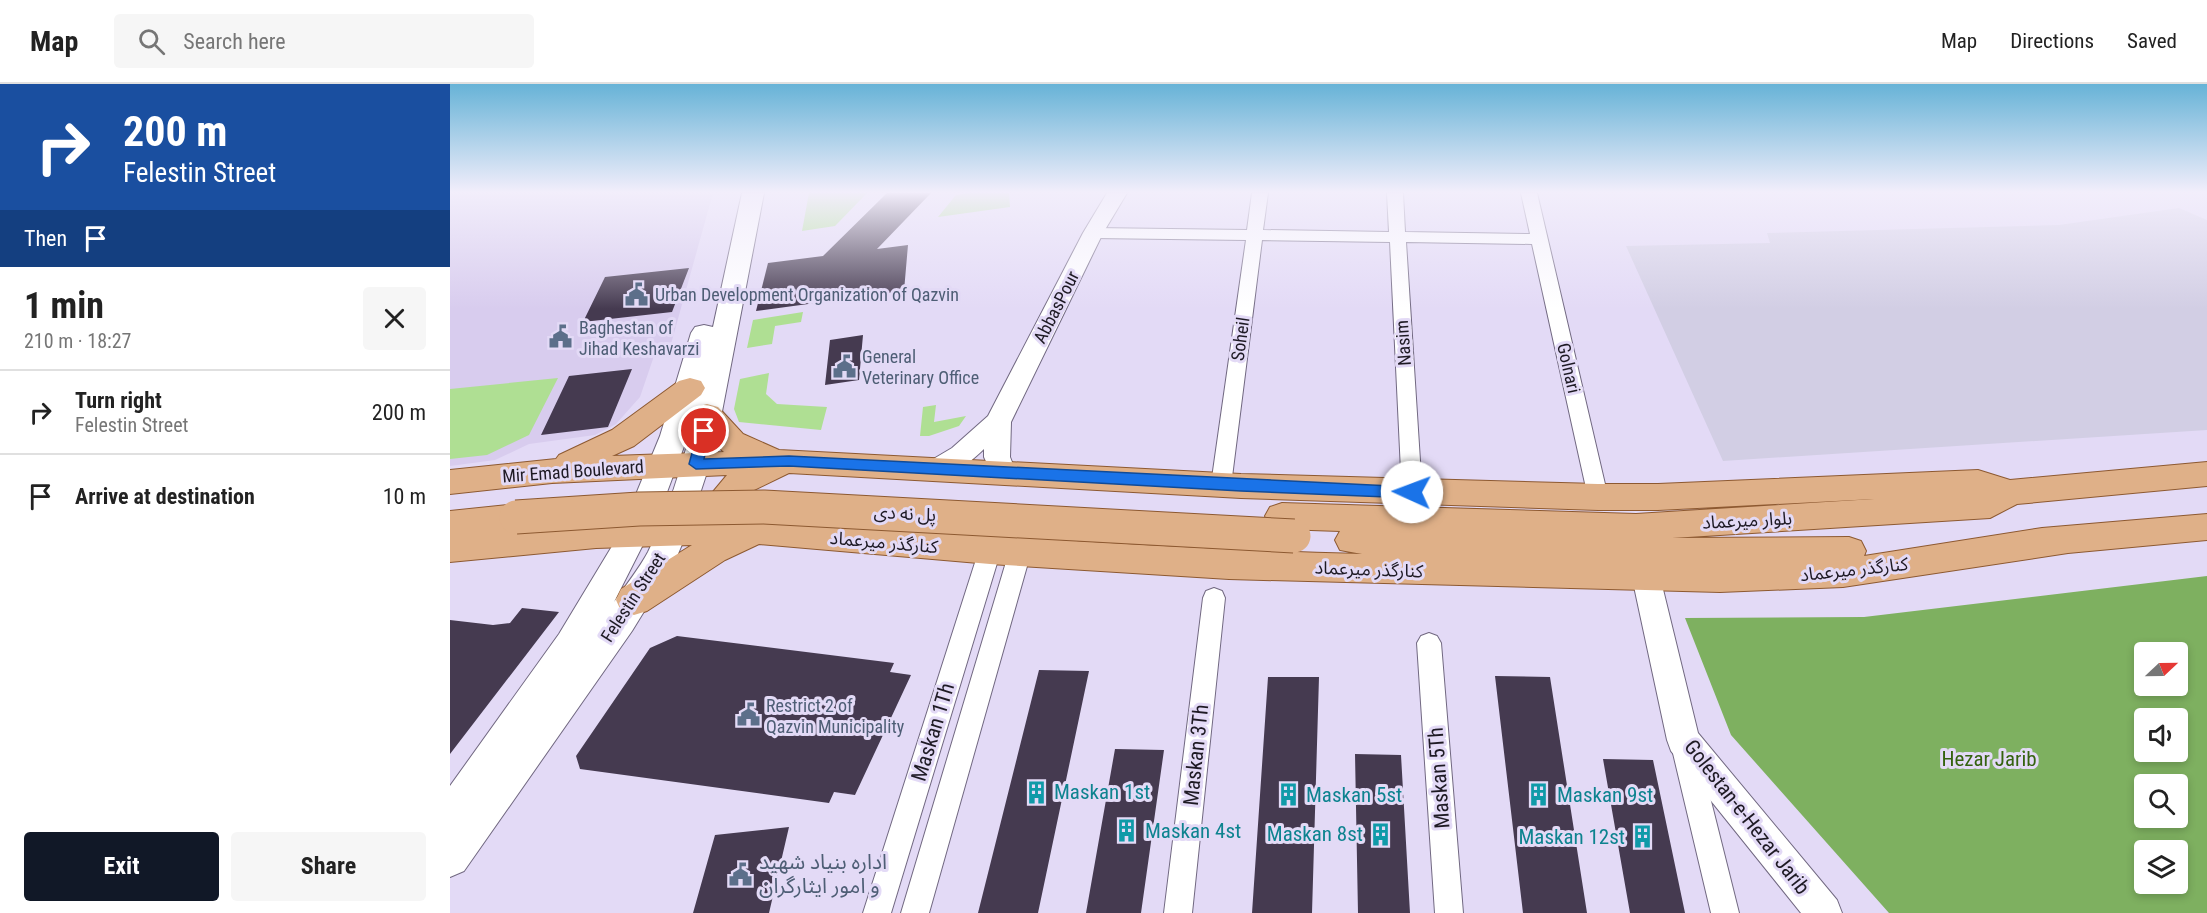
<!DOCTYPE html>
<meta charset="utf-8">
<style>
:root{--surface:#fff;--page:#f6f6f6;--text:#222;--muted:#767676;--line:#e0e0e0;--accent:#111827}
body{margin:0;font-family:"Roboto Condensed","Noto Sans Arabic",sans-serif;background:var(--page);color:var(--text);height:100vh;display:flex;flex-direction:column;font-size:22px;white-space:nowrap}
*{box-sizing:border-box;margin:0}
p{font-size:20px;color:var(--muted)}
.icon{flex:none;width:33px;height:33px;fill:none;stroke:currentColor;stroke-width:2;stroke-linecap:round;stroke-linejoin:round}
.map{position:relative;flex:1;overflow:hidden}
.side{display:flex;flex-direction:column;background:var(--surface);width:450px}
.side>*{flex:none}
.banner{background:#1a4fa0;color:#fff;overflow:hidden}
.needle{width:39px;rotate:68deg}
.tools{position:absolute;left:1684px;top:558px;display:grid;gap:12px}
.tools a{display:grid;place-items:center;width:54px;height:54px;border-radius:6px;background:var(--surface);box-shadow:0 3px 9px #0003;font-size:30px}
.pin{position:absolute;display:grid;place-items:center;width:51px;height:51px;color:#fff;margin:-26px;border:3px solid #fff;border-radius:50%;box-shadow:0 2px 6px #0007}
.me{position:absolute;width:66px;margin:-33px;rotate:272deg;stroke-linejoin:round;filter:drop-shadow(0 0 4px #0008)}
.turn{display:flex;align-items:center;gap:21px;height:126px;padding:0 24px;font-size:27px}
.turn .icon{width:78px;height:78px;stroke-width:2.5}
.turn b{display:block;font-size:42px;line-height:51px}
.then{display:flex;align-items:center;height:57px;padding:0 24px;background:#0003;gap:12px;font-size:22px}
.round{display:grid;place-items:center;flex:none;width:63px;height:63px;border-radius:6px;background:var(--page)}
.summary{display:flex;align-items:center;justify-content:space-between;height:102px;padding:0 24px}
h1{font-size:36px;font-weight:700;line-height:45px}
.cta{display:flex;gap:12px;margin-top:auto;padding:12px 24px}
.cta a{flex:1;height:69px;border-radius:6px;background:var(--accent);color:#fff;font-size:24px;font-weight:700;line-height:69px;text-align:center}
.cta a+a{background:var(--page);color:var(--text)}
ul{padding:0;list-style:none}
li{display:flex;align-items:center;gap:18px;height:84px;padding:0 24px;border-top:2px solid var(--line)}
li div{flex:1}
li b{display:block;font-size:22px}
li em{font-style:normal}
header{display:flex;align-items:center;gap:36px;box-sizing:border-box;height:84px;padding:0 30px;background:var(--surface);border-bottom:2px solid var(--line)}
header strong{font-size:28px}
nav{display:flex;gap:33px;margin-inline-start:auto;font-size:21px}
.search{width:420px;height:54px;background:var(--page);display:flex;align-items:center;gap:15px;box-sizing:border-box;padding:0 21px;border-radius:6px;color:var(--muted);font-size:22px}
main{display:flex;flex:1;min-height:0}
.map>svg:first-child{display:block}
</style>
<header>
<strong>Map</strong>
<div class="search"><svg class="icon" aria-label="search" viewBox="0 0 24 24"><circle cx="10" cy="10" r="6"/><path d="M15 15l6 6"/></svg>Search here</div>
<nav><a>Map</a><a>Directions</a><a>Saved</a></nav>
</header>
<main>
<section class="side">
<div class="banner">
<div class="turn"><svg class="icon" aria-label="right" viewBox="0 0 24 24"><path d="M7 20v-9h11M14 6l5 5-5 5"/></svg><div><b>200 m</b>Felestin Street</div></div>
<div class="then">Then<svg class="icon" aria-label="arrive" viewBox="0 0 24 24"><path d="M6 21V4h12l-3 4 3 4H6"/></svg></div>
</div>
<div class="summary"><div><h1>1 min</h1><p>210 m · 18:27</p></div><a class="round"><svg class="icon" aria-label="close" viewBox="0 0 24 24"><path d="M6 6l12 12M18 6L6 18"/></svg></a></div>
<ul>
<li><svg class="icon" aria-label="right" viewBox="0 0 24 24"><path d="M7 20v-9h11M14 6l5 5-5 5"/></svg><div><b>Turn right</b><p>Felestin Street</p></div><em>200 m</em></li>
<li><svg class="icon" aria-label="arrive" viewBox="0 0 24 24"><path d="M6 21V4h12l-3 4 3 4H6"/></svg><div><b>Arrive at destination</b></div><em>10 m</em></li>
</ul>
<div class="cta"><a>Exit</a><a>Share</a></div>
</section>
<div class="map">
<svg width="1757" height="829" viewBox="0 0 1757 829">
<rect width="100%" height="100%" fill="#e3daf6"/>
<path fill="#d8ccee" d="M0 109H263L221 260 204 272 190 313 166 340 145 351 79 360 45 376 0 382Z"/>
<path fill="#d2cee4" d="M1729 124 1757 136V346L1273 377 1176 162 1320 159 1317 149 1609 141Z"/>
<path fill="#afdf93" d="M359 109H417L385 142 352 147Z
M519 109H559L560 123 488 133 506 111Z
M353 228 351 238 325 242 322 260 297 264 303 236Z
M319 289 316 310 327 320 377 323 371 346 289 338 284 325 290 295Z
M108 294 79 351 37 371 0 375V305Z
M486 321 484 338 516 332 509 342 479 352H470L473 323Z"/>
<path fill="#7eb060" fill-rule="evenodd" d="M1757 492V829H1439L1281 651 1235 534 1414 533ZM1695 568H1728V602H1695ZM1695 634H1728V668H1695ZM1695 700H1728V734H1695ZM1695 766H1728V800H1695Z"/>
<path fill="#453a50" d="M437 109H481L427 165 458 161 454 207 306 227 318 179 373 172Z
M239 184 222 228 133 238 155 193Z
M413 251 409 296 375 301 380 256Z
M182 285 158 343 91 351 119 292Z
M72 524 109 528 0 670V536L43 541 60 539Z
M227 552 444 579 440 588 461 591 405 711 384 708 379 719 130 685 126 672 200 564Z
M589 586 639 587 588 829H528Z
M1045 592 1100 593 1137 829H1073Z
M818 593H869L862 829H802Z
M665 665 714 666 691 829H636Z
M905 670 951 671 960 829H908Z
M1153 675 1203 676 1235 829H1180Z
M339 743 319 829H243L265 751Z"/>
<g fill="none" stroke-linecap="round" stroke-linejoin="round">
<defs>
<path id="minor" d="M802 109H818L813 146 939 148 937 109H953L955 148 1080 150 1071 109H1087L1158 413 1155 419 1148 421 1141 419 1138 413 1082 160 956 158 972 408 969 414 962 416 955 414 952 408 940 158 812 156 781 401 778 407 771 409 764 407 761 401 796 156 643 154 635 149 643 144 797 146Z
M540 457 548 460 551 466 441 829H413L529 466 532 460Z
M570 459 578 462 581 468 479 829H451L559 468 562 462Z
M764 504 772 507 775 514 742 829H714L753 514 756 507Z
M979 549 987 552 991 559 1013 829H985L967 559 971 552Z
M1235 653 1244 657 1248 665 1289 829H1261L1222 665 1226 657Z"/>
<path id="tertiary" d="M657 109H677L653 149 561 338 560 373 566 388 562 395 553 398 544 395 534 373V365C520 378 500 397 480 391L476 384 480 377 502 364 538 332 633 149Z
M1196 481 1206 485 1210 493 1248 649 1387 816 1392 829H1351L1221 667 1217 656 1182 493 1186 485Z"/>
<path id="secondary" d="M292 109H314L265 364 238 446 225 477 182 547 14 787 0 793V702L109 550 170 449 210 352 241 249 245 243 254 241 263 243ZM242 341C232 384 217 429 198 468 189 485 175 502 164 518L210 427Z"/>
<path id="primary" d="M240 294 251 297 255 304 251 311 184 362 162 372 274 368 258 354 242 331 246 323 257 320 268 323 293 350 329 366 791 390 1148 400H1208L1528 386 1560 396 1757 378V402L1567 420 1540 434 1222 454 1399 453 1411 457 1416 467 1414 472 1592 444 1757 430V456L1618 469 1393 503 1270 508 779 495 540 480 309 460 275 476 197 527 184 531 171 527 166 516 171 505 242 461 146 464 0 478V427L66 420 78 424 83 433 78 442 73 444 146 438 263 434 257 415 277 391 102 399 0 410V386L106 375 109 371 162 346 229 297ZM339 389 791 414 1148 426H1208L1424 415 1186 430 832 419 820 423 815 432 820 441 832 445 890 447 885 456 890 466 912 470C710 465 509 450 308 433L292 421 291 418 302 407Z"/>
</defs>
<use href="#minor" stroke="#716881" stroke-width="2"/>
<use href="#tertiary" stroke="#716881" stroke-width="2"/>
<use href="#secondary" stroke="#716881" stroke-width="2"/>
<use href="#primary" stroke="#8d5931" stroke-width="2"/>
<use href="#minor" fill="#fff" fill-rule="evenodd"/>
<use href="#tertiary" fill="#fff" fill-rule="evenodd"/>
<use href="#secondary" fill="#fff" fill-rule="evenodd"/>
<use href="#primary" fill="#dfb088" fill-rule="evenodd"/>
<defs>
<path id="primary-bridge" d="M66 433 189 425 314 423 844 452"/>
</defs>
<use href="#primary-bridge" stroke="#8d5931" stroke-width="35" stroke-linecap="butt"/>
<use href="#primary-bridge" stroke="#dfb088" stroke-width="33"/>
</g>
<linearGradient id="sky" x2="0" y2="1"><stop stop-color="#67b3d7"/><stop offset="0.48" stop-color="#f2eefb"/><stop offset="1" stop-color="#f2eefb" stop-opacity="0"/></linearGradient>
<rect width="1757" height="225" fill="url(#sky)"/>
<path fill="#1a73e8" stroke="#114b97" stroke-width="1.5" d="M254 343 260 347 254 375 339 372 962 403 969 408 962 414 791 407 339 382 246 385 239 380 248 347Z"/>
<defs>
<symbol id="civic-bare" viewBox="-9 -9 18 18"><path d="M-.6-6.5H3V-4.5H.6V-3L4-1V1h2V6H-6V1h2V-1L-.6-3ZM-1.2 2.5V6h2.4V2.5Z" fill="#5c6f8a" stroke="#e3daf6" stroke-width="2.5" paint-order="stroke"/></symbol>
<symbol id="building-bare" viewBox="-9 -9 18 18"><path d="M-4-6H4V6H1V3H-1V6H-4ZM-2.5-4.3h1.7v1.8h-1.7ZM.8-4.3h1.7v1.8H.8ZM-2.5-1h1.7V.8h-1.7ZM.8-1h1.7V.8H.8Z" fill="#0f9aa8" stroke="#e3daf6" stroke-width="2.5" paint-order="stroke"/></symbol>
</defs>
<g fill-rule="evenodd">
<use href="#civic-bare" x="170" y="194" width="33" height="33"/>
<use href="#civic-bare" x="94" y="236" width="33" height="33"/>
<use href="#civic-bare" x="378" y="266" width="33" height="33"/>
<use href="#civic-bare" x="282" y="614" width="33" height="33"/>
<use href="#building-bare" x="570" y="692" width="33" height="33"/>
<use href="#building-bare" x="822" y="694" width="33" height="33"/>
<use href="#building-bare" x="1072" y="694" width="33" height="33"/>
<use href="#building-bare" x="660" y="730" width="33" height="33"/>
<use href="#building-bare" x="914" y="734" width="33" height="33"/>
<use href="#building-bare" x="1176" y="736" width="33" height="33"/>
<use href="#civic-bare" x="274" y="774" width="33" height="33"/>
</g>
<g text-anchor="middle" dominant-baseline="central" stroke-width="6" stroke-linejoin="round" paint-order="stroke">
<g font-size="18" fill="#4e5e75" stroke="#e3daf6" text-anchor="start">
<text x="205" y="210">Urban Development Organization of Qazvin</text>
<text x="129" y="243">Baghestan of<tspan x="129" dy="21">Jihad Keshavarzi</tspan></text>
<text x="412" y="272">General<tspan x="412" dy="21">Veterinary Office</tspan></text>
<text x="316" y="621">Restrict 2 of<tspan x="316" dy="21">Qazvin Municipality</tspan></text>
</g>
<g font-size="18" fill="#1e1a24" stroke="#e3daf6">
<text transform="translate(606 223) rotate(-63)">AbbasPour</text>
<text transform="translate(790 255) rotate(-82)">Soheil</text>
<text transform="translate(953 259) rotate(-94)">Nasim</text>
<text transform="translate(1119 284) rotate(77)">Golnari</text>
<text transform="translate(123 387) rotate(-4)">Mir Emad Boulevard</text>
<text transform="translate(455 429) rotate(3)">پل نه دی</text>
<text transform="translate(1297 436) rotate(-3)">بلوار میرعماد</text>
<text transform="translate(434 458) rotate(5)">کنارگذر میرعماد</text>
<text transform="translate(919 485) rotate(2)">کنارگذر میرعماد</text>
<text transform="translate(1404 485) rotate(-6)">کنارگذر میرعماد</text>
<text transform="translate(183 513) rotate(-57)">Felestin Street</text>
</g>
<g font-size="21" fill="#1e1a24" stroke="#e3daf6">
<text transform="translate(483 648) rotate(-73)">Maskan 1Th</text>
<text transform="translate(746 671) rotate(-84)">Maskan 3Th</text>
<text transform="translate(989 694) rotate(-94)">Maskan 5Th</text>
<text transform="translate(1297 733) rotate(52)">Golestan-e-Hezar Jarib</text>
</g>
<g font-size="21" fill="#35630f" stroke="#e3daf6">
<text x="1539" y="675">Hezar Jarib</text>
</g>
<g font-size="21" fill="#0d838f" stroke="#e3daf6" text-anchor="start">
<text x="604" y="708">Maskan 1st</text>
<text x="856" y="711">Maskan 5st</text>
<text x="1107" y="711">Maskan 9st</text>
<text x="695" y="747">Maskan 4st</text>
<text x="913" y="750" text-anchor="end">Maskan 8st</text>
<text x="1175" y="753" text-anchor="end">Maskan 12st</text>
</g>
<g font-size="21" fill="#4e5e75" stroke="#e3daf6" text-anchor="start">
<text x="309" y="778">اداره بنیاد شهید<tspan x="309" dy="24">و امور ایثارگران</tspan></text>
</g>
</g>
</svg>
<div class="tools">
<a><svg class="needle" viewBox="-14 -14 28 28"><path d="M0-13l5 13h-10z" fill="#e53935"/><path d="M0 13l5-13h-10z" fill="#767676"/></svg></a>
<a><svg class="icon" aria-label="sound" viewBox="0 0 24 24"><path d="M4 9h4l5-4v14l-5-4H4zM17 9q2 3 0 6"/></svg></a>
<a><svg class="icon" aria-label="search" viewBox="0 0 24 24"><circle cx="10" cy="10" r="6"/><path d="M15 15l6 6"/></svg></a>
<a><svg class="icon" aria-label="layers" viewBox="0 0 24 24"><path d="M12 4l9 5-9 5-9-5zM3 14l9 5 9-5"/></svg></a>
</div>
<div class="pin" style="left:254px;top:347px;background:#d93025"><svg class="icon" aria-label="arrive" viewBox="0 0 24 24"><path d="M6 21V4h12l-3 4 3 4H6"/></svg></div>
<svg class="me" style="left:962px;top:408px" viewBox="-20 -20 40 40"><circle r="19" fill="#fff"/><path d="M0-13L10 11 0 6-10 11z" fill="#1a73e8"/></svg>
</div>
</main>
